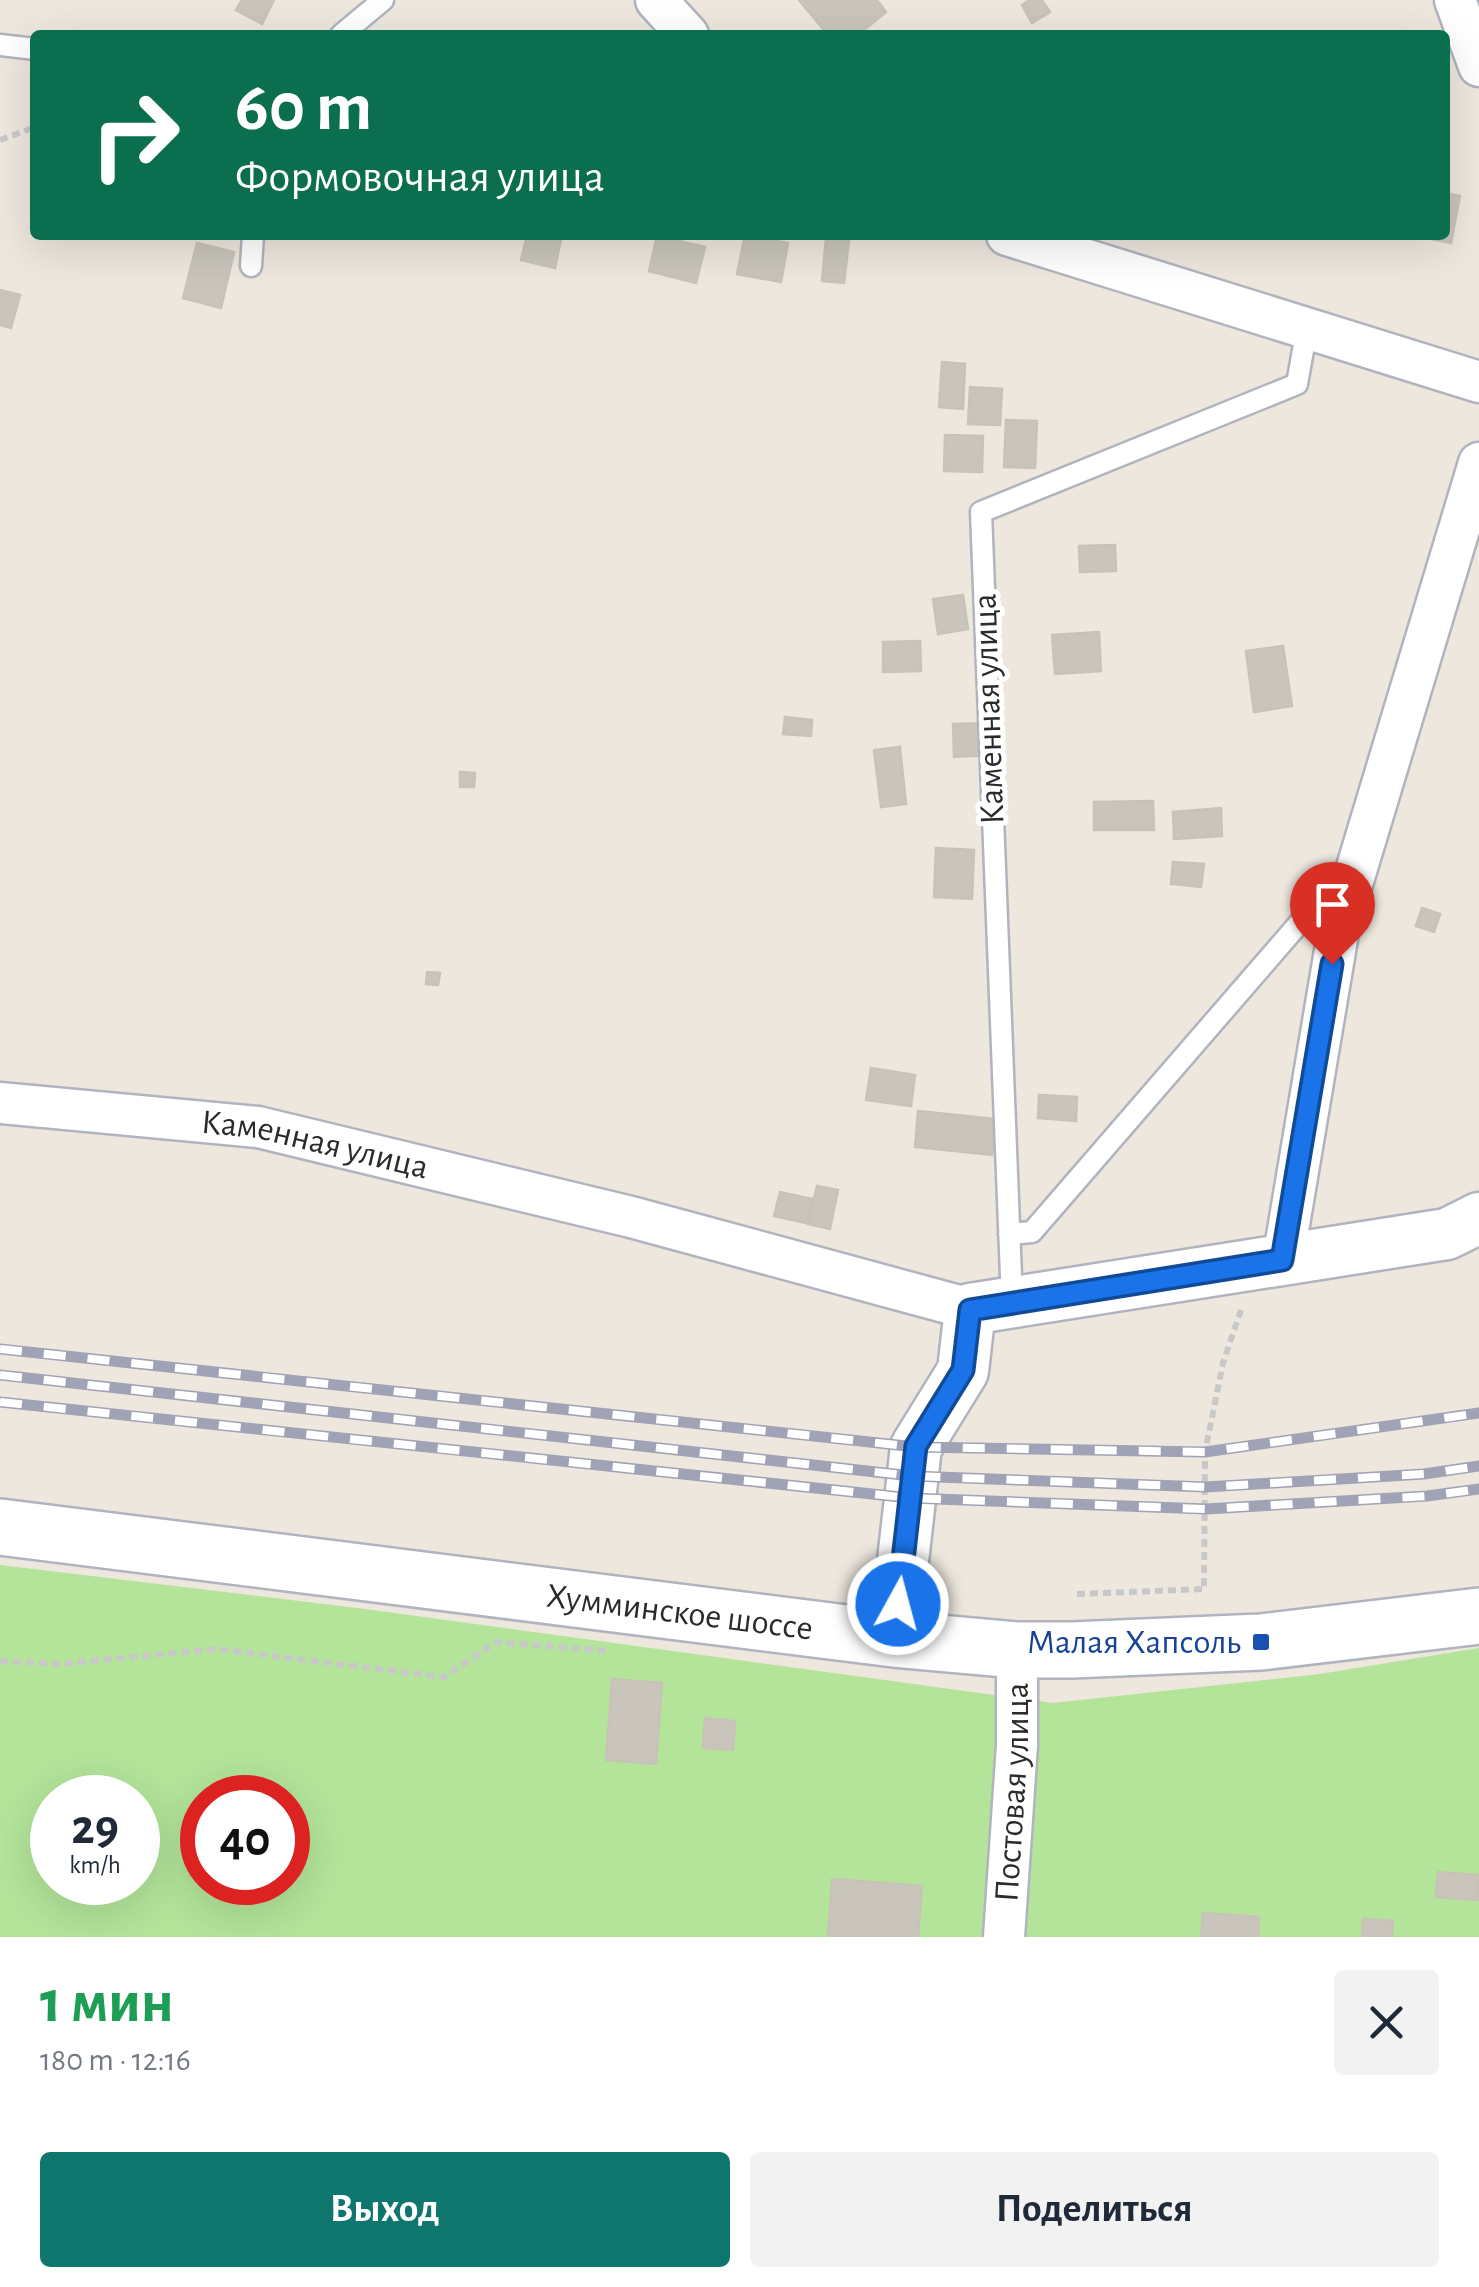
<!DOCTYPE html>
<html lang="ru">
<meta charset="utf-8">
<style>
:root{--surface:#fff;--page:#f2f2f3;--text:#1f2937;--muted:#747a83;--accent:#0f766e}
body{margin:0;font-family:"Alegreya Sans",sans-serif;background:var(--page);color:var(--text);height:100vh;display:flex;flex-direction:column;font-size:38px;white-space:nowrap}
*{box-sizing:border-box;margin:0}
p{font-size:32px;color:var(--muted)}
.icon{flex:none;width:55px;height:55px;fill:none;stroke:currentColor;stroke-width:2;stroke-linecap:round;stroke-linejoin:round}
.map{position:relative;height:1937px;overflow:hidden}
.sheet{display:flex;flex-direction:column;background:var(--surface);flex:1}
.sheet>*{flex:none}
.guide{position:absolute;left:30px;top:30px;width:1420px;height:210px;border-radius:10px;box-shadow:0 10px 40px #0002;background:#0b6e4f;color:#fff;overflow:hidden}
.speed{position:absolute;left:30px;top:1775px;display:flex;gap:20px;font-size:50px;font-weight:700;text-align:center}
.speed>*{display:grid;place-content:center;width:130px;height:130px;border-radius:50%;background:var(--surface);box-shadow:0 10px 40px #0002;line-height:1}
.speed small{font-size:25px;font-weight:400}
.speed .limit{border:15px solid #d22;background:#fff;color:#111}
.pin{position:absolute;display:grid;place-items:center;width:85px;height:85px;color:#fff;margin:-102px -42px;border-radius:50% 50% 50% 0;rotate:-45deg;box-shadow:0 0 10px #0007}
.pin .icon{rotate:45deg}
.me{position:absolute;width:110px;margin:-55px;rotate:7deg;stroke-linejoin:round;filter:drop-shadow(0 0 8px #0008)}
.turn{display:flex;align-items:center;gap:35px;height:210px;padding:0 40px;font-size:45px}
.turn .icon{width:130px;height:130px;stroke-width:2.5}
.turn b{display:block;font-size:70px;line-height:85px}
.round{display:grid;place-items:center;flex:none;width:105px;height:105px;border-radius:10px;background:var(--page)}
.head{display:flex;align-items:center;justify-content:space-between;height:170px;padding:0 40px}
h1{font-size:60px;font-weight:600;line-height:75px;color:#1e9e55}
.button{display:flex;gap:20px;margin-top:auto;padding:20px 40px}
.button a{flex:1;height:115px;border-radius:10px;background:var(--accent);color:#fff;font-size:40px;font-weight:600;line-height:115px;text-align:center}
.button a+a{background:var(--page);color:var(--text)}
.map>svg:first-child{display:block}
</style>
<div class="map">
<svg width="1479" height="1937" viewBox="0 0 1479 1937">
<rect width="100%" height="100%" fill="#ede7de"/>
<path fill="#b3e49a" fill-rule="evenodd" d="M0 1565 365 1609 1053 1703 1320 1674 1479 1648V1937H0ZM52 1798H138V1882H52ZM202 1798H288V1882H202Z"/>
<path fill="#c9c5bc" stroke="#c9c3b7" stroke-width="2.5" d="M242 0H274L262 24 236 10Z
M799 0H877L886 12 858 35H828Z
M1029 0H1042L1050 12 1032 23 1022 5Z
M1445 193 1460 196 1451 243 1412 235H1445Z
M527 235H562L555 268 521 260Z
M745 235 788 243 781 282 737 274Z
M657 236 705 247 696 283 649 271Z
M826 238 849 241 844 283 822 281Z
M197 243 234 252 221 308 183 298Z
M0 290 20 295 11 328 0 325Z
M942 362 965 364 963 409 939 407Z
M970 387 1002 389 1000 425 968 424Z
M1006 420 1037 421 1035 468 1004 467Z
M945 435 983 436 982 472 944 471Z
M1115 545 1116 571 1080 572 1079 546Z
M963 595 968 629 938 634 933 599Z
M1099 632 1101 671 1055 674 1052 635Z
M920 641 921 671 883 672V642Z
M1283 646 1292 706 1254 712 1246 651Z
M785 717 812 720 811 736 783 734Z
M990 723 991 755 954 757 953 724Z
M900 747 906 804 881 807 874 750Z
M460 772 475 773 474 787H460Z
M1153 801 1154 830H1094V802Z
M1221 808 1222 836 1174 839 1173 812Z
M936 848 974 850 972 899 934 897Z
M1173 862 1204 864 1201 887 1171 884Z
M1422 908 1440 914 1434 932 1416 926Z
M427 972 440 973 438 985 426 984Z
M871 1068 915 1075 911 1106 866 1100Z
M1039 1095 1077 1097 1076 1121 1038 1118Z
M918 1111 996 1119 992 1155 915 1147Z
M817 1186 838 1190 830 1229 808 1224Z
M780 1192 812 1199 806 1223 774 1216Z
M612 1679 662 1683 656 1764 606 1760Z
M705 1718 735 1721 733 1750 703 1748Z
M1438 1872 1479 1875V1900L1436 1897Z
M832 1879 922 1886 918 1937H828Z
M1203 1913 1259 1917 1258 1937H1201Z
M1363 1919 1393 1921 1392 1937H1362Z"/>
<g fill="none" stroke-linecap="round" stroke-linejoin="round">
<defs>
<path id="service" d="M341 35 383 0
M0 45 35 49
M251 266 253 235
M1009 1234 1032 1232 1302 920 1339 927
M1012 1302 981 512 1297 384 1307 328"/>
<g id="minor">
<path d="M656 0 688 35"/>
<path d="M1455 0 1479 66"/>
<path d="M1007 235 1479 382"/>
<path id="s1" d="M0 1103 258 1127 631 1217 970 1309"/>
<path d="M1283 1260 1339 927 1479 463"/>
<path id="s2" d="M1004 1937 1017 1745V1650"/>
</g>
<path id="tertiary" d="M894 1639 916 1447 963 1371 970 1309 1447 1234 1479 1218"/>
<g id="secondary">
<path id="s3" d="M0 1527 894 1639 1017 1650H1072L1261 1642 1479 1616"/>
</g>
</defs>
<use href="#service" stroke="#b1b4bf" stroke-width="25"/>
<use href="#minor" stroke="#b1b4bf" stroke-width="45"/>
<use href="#tertiary" stroke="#b1b4bf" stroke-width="55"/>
<use href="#secondary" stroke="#b1b4bf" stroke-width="60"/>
<path stroke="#c8c8c8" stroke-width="6" stroke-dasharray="8 5" stroke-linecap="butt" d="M0 140 35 127
M1077 1594 1204 1589 1205 1452 1223 1363 1242 1307
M0 1661 60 1664 217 1649 444 1677 496 1642 607 1651"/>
<use href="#service" stroke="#fff" stroke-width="20"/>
<use href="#minor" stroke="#fff" stroke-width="40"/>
<use href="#tertiary" stroke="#fff" stroke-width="50"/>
<use href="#secondary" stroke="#fff" stroke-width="55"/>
<defs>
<path id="rail" d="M0 1349 916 1447 1205 1452 1479 1413
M0 1375 912 1476 1206 1487 1424 1474 1479 1466
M0 1402 910 1498 1206 1509 1427 1496 1479 1489"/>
</defs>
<use href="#rail" stroke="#a0a3b6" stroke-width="11"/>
<use href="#rail" stroke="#fff" stroke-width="8" stroke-dasharray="22" stroke-linecap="butt"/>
</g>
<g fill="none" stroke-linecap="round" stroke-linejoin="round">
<defs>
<path id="route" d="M898 1604 916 1446 963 1370 970 1310 1282 1260 1332 964"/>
</defs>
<use href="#route" stroke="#114b97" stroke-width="25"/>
<use href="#route" stroke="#1a73e8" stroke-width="18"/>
</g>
<rect fill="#1a4fb4" stroke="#fff" stroke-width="4" x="1251" y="1632" width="20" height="20" rx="5"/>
<g text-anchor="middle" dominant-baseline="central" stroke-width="10" stroke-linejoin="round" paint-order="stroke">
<g font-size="35" fill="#2b2b2b" stroke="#fff">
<text transform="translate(989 709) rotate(-92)">Каменная улица</text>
<text stroke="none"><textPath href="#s1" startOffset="318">Каменная улица</textPath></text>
<text stroke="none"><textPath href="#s3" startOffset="685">Хумминское шоссе</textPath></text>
<text stroke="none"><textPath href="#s2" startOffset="145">Постовая улица</textPath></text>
</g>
<g font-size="35" fill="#164399" stroke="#fff" text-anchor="end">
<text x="1241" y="1642">Малая Хапсоль</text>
</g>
</g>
</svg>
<div class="speed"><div>29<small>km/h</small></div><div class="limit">40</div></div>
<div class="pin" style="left:1332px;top:964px;background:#d93025"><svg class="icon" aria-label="arrive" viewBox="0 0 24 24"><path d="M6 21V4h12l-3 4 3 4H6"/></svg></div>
<svg class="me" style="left:898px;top:1604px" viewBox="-20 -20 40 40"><circle r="17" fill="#1a73e8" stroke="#fff" stroke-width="3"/><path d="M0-11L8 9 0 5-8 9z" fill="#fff"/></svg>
<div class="guide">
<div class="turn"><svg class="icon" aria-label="right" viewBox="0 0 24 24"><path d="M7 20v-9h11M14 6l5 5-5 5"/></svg><div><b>60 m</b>Формовочная улица</div></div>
</div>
</div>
<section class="sheet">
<div class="head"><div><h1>1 мин</h1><p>180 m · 12:16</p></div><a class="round"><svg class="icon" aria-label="close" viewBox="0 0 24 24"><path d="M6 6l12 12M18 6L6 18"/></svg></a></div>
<div class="button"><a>Выход</a><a>Поделиться</a></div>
</section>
